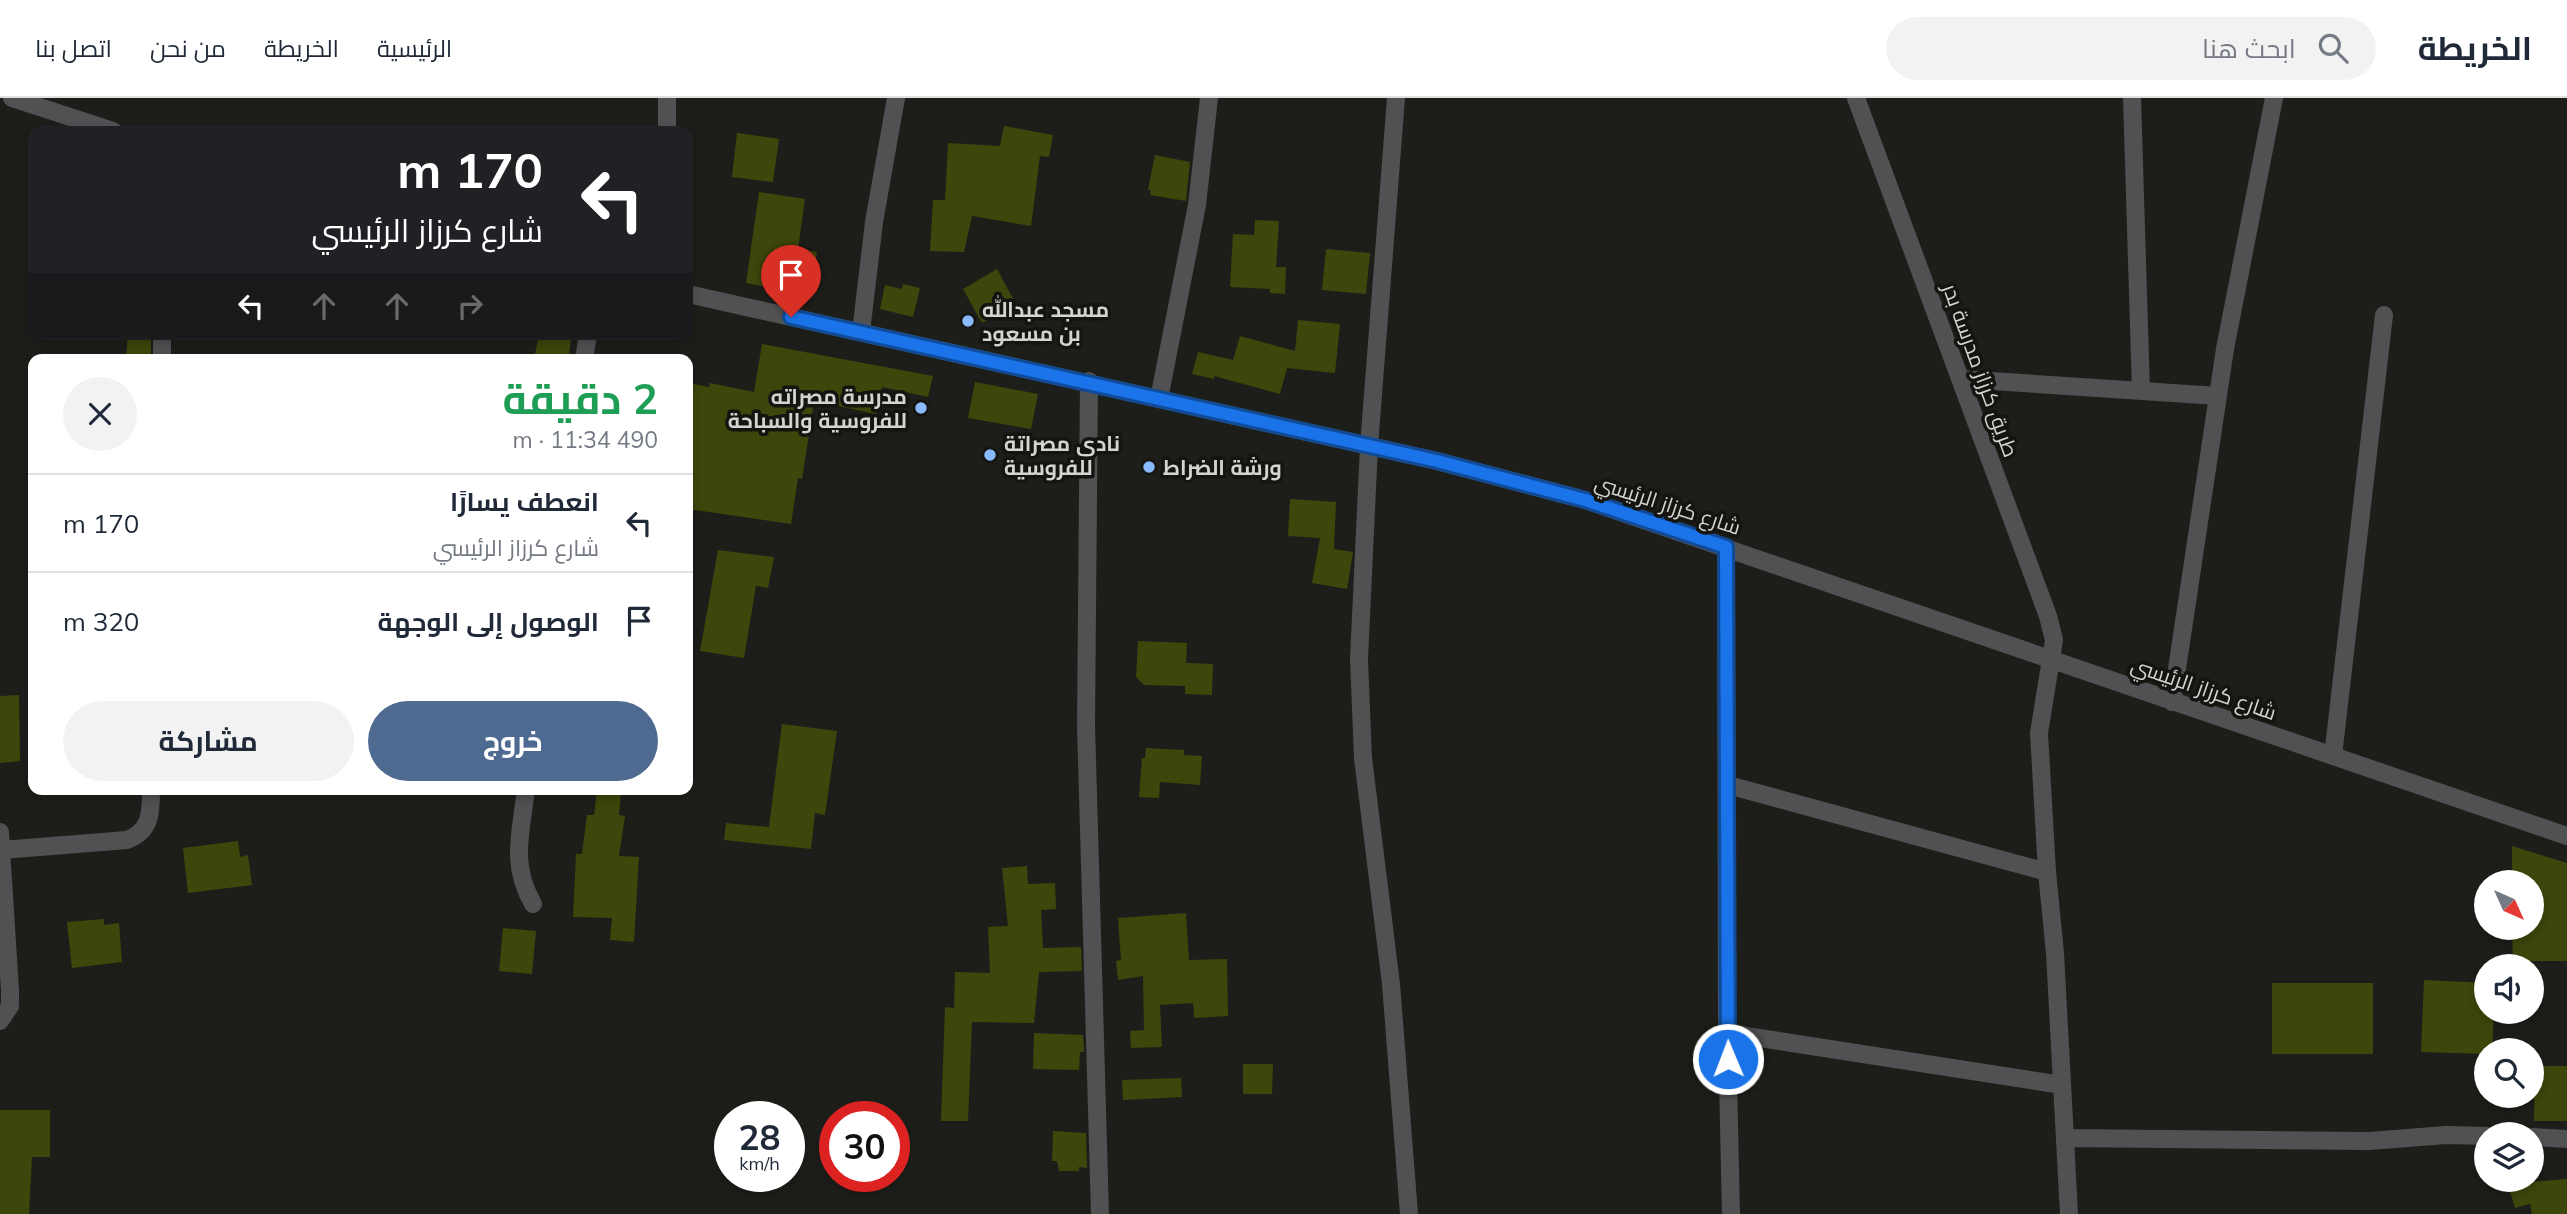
<!DOCTYPE html>
<html lang="ar">
<meta charset="utf-8">
<style>
:root{--surface:#fff;--page:#f2f2f3;--text:#1f2937;--muted:#747a83;--line:#e0e1e3;--accent:#4f6a90}
body{margin:0;font-family:Mulish,Cairo,sans-serif;background:var(--page);color:var(--text);direction:rtl;height:100vh;display:flex;flex-direction:column;font-size:26px;white-space:nowrap}
*{box-sizing:border-box;margin:0}
p{font-size:23px;color:var(--muted)}
.icon{flex:none;width:38px;height:38px;fill:none;stroke:currentColor;stroke-width:2;stroke-linecap:round;stroke-linejoin:round}
.map{position:relative;flex:1;overflow:hidden;direction:ltr}
.sheet{position:absolute;left:28px;top:256px;width:665px;height:441px;display:flex;flex-direction:column;background:var(--surface);border-radius:14px;box-shadow:0 4px 10px #0003;direction:rtl}
.sheet>*{flex:none}
.banner{position:absolute;left:28px;top:28px;width:665px;height:214px;border-radius:14px;box-shadow:0 4px 10px #0003;direction:rtl;background:#202124;color:#fff;overflow:hidden}
.needle{width:46px;rotate:135deg}
.fabs{position:absolute;left:2474px;top:772px;display:grid;gap:14px}
.fabs a{display:grid;place-items:center;width:70px;height:70px;border-radius:50%;background:var(--surface);box-shadow:0 4px 10px #0003;font-size:35px}
.speed{position:absolute;left:714px;top:1003px;display:flex;gap:14px;font-size:35px;font-weight:700;text-align:center}
.speed>*{display:grid;place-content:center;width:91px;height:91px;border-radius:50%;background:var(--surface);box-shadow:0 4px 10px #0003;line-height:1}
.speed small{font-size:18px;font-weight:400}
.speed .limit{border:10px solid #d22;background:#fff;color:#111}
.pin{position:absolute;display:grid;place-items:center;width:60px;height:60px;color:#fff;margin:-72px -30px;border-radius:50% 50% 50% 0;rotate:-45deg;box-shadow:0 0 7px #0007}
.pin .icon{rotate:45deg}
.me{position:absolute;width:77px;margin:-38px;rotate:359deg;stroke-linejoin:round;filter:drop-shadow(0 0 5px #0008)}
.turn{display:flex;align-items:center;gap:24px;height:147px;padding:0 35px;font-size:32px}
.turn .icon{width:91px;height:91px;stroke-width:2.5}
.turn b{display:block;font-size:49px;line-height:60px}
.lanes{display:flex;align-items:center;height:66px;padding:0 35px;background:#0003;justify-content:center;gap:35px;direction:ltr}
.lanes .off{opacity:.35}
.round{display:grid;place-items:center;flex:none;width:74px;height:74px;border-radius:37px;background:var(--page)}
.overview{display:flex;align-items:center;justify-content:space-between;height:119px;padding:0 35px}
h1{font-size:42px;font-weight:700;line-height:52px;color:#1e9e55}
.cta{display:flex;gap:14px;margin-top:auto;padding:14px 35px}
.cta a{flex:1;height:80px;border-radius:42px;background:var(--accent);color:#fff;font-size:28px;font-weight:700;line-height:80px;text-align:center}
.cta a+a{background:var(--page);color:var(--text)}
ul{padding:0;list-style:none}
li{display:flex;align-items:center;gap:21px;height:98px;padding:0 35px;border-top:2px solid var(--line)}
li div{flex:1}
li b{display:block;font-size:26px}
li em{font-style:normal}
header{display:flex;align-items:center;gap:42px;box-sizing:border-box;height:98px;padding:0 35px;background:var(--surface);border-bottom:2px solid var(--line)}
header strong{font-size:33px}
nav{display:flex;gap:38px;margin-inline-start:auto;font-size:24px}
.search{width:490px;height:63px;background:var(--page);display:flex;align-items:center;gap:18px;box-sizing:border-box;padding:0 24px;border-radius:38px;color:var(--muted);font-size:26px}
.map>svg:first-child{display:block}
</style>
<header>
<strong>الخريطة</strong>
<div class="search"><svg class="icon" aria-label="search" viewBox="0 0 24 24"><circle cx="10" cy="10" r="6"/><path d="M15 15l6 6"/></svg>ابحث هنا</div>
<nav><a>الرئيسية</a><a>الخريطة</a><a>من نحن</a><a>اتصل بنا</a></nav>
</header>
<div class="map">
<svg width="2567" height="1116" viewBox="0 0 2567 1116">
<rect width="100%" height="100%" fill="#1d1e19"/>
<path fill="#3d470b" d="M1004 28 1053 37 1049 59 1040 58 1031 128 972 118 964 154 930 153 933 102H945L948 45 1000 48Z
M737 35 779 41 773 84 732 79Z
M1155 57 1190 64 1186 103 1150 97 1151 92H1148Z
M759 94 805 101 798 151 817 154 809 196 746 185Z
M1255 122 1279 123 1276 169H1286L1285 196 1270 195V191L1230 189 1233 136 1254 137Z
M1326 151 1370 155 1366 196 1322 192Z
M997 171 1016 206 982 225 963 191Z
M903 186 920 190 913 219 880 211 885 187 902 191Z
M1298 222 1340 226 1335 275 1287 270 1280 296 1214 278V281L1192 276 1198 254 1233 262 1240 238 1295 253Z
M128 236H151V261H126Z
M539 236H572L568 261H534Z
M762 246 933 278 928 299 882 289 876 316 814 303 802 381 798 380 791 426 688 411V285L709 289 710 285 754 294Z
M975 284 1038 296 1031 331 968 320Z
M1290 401 1336 404 1334 451 1353 454 1347 491 1312 485 1320 440 1288 438Z
M718 452 774 459 768 490 756 488 744 560 700 553Z
M1138 543 1187 545 1186 565 1213 566 1212 597 1185 596V588L1144 587 1136 579Z
M19 597 20 663 0 665V598Z
M782 626 837 633 825 717 815 715 811 751 724 742 726 725 769 729Z
M1146 650 1184 652V657L1202 658 1200 687 1160 684 1159 700 1139 699 1142 660H1145Z
M597 692 621 695 619 717 625 718 619 758 639 759 634 844 610 842 612 820 573 819 576 756H582L587 717H594Z
M238 743 240 759 248 757 252 787 188 795 183 750Z
M2512 748 2567 765V863H2513L2512 830H2532V784H2512Z
M1027 768 1028 786 1055 785 1056 811 1041 812 1043 850 1081 849 1082 873 1039 874 1034 925 972 924 968 1023H941L945 909 954 910 955 874 990 875 988 829 1008 828 1002 770Z
M1186 815 1189 862 1227 861 1228 918 1194 920 1193 905 1160 907 1162 949 1131 950 1130 933 1144 932 1143 878 1118 882 1116 863 1121 862 1118 820Z
M104 821V827L119 825 122 864 72 870 67 824Z
M503 830 536 833 532 876 499 873Z
M2424 882 2487 885V914H2494L2492 952H2487V956L2421 954Z
M2272 885H2373V956H2272Z
M1034 935 1083 937 1084 954H1080L1079 972 1033 971Z
M1243 966H1273L1272 996H1243Z
M2535 968H2567V1023H2534Z
M1181 980 1182 999 1123 1002 1122 982Z
M0 1012H50V1059H32L29 1116H0Z
M1053 1033 1086 1035 1087 1070 1079 1069V1073H1059L1057 1063H1052Z
M2567 1081V1116H2532L2530 1106 2515 1110 2509 1090 2531 1084Z"/>
<g fill="none" stroke-linecap="round" stroke-linejoin="round">
<path stroke="#4f5153" stroke-width="18" d="M12 0 113 33
M1396 0 1369 348 1359 561 1363 660 1391 886 1409 1116
M1856 0 2048 518 2054 542 2039 635 2047 774 2055 855 2069 1116
M2132 0 2141 293
M667 33V0
M688 196 1437 363 1585 402 2567 738
M861 234 874 124 896 0
M162 261V236
M584 261 588 236
M1961 281 2218 298
M1089 283 1086 627 1100 1116
M1159 301 1197 107 1209 0
M1726 449 1727 935 1731 1116
M2172 604 2225 251 2274 0
M2333 658 2384 217
M1728 687 2047 774
M526 691C521 735 510 766 533 806
M0 734 10 893V908L0 923
M2 752 127 742C151 733 151 715 151 691
M1727 935 2062 987
M2532 1039 2567 1041
M2066 1040 2369 1043 2446 1037 2487 1038"/>
</g>
<g fill="none" stroke-linecap="round" stroke-linejoin="round">
<defs>
<path id="route" d="M791 219 1437 363 1585 402 1726 449 1728 961"/>
</defs>
<use href="#route" stroke="#114b97" stroke-width="18"/>
<use href="#route" stroke="#1a73e8" stroke-width="12"/>
</g>
<g fill="#89bafc" stroke="#141510" stroke-width="2.5">
<circle cx="968" cy="223" r="7"/>
<circle cx="921" cy="310" r="7"/>
<circle cx="990" cy="357" r="7"/>
<circle cx="1149" cy="369" r="7"/>
</g>
<g text-anchor="middle" dominant-baseline="central" stroke-width="7" stroke-linejoin="round" paint-order="stroke">
<g font-size="21" font-weight="bold" fill="#d3d3d0" stroke="#141510" text-anchor="start">
<text x="982" y="211">مسجد عبدالله<tspan x="982" dy="24">بن مسعود</tspan></text>
<text x="907" y="298" text-anchor="end">مدرسة مصراته<tspan x="907" dy="24">للفروسية والسباحة</tspan></text>
<text x="1004" y="345">نادي مصراتة<tspan x="1004" dy="24">للفروسية</tspan></text>
<text x="1163" y="369">ورشة الضراط</text>
</g>
<g font-size="21" fill="#d3d3d0" stroke="#141510">
<text transform="translate(1981 272) rotate(70)">طريق كرزاز مدرسة بدر</text>
<text transform="translate(1668 406) rotate(18)">شارع كرزاز الرئيسي</text>
<text transform="translate(2204 590) rotate(19)">شارع كرزاز الرئيسي</text>
</g>
</g>
</svg>
<div class="fabs">
<a><svg class="needle" viewBox="-14 -14 28 28"><path d="M0-13l5 13h-10z" fill="#e53935"/><path d="M0 13l5-13h-10z" fill="#747a83"/></svg></a>
<a><svg class="icon" aria-label="sound" viewBox="0 0 24 24"><path d="M4 9h4l5-4v14l-5-4H4zM17 9q2 3 0 6"/></svg></a>
<a><svg class="icon" aria-label="search" viewBox="0 0 24 24"><circle cx="10" cy="10" r="6"/><path d="M15 15l6 6"/></svg></a>
<a><svg class="icon" aria-label="layers" viewBox="0 0 24 24"><path d="M12 4l9 5-9 5-9-5zM3 14l9 5 9-5"/></svg></a>
</div>
<div class="speed"><div>28<small>km/h</small></div><div class="limit">30</div></div>
<div class="pin" style="left:791px;top:219px;background:#d93025"><svg class="icon" aria-label="arrive" viewBox="0 0 24 24"><path d="M6 21V4h12l-3 4 3 4H6"/></svg></div>
<svg class="me" style="left:1728px;top:961px" viewBox="-20 -20 40 40"><circle r="17" fill="#1a73e8" stroke="#fff" stroke-width="3"/><path d="M0-11L8 9 0 5-8 9z" fill="#fff"/></svg>
<div class="banner">
<div class="turn"><svg class="icon" aria-label="left" viewBox="0 0 24 24"><path d="M17 20v-9H6M10 6l-5 5 5 5"/></svg><div><b>170 m</b>شارع كرزاز الرئيسي</div></div>
<div class="lanes"><svg class="icon" aria-label="left" viewBox="0 0 24 24"><path d="M17 20v-9H6M10 6l-5 5 5 5"/></svg><svg class="icon off" aria-label="ahead" viewBox="0 0 24 24"><path d="M12 20V5M6 11l6-6 6 6"/></svg><svg class="icon off" aria-label="ahead" viewBox="0 0 24 24"><path d="M12 20V5M6 11l6-6 6 6"/></svg><svg class="icon off" aria-label="right" viewBox="0 0 24 24"><path d="M7 20v-9h11M14 6l5 5-5 5"/></svg></div>
</div>
<section class="sheet">
<div class="overview"><div><h1>2 دقيقة</h1><p>490 m · 11:34</p></div><a class="round"><svg class="icon" aria-label="close" viewBox="0 0 24 24"><path d="M6 6l12 12M18 6L6 18"/></svg></a></div>
<ul>
<li><svg class="icon" aria-label="left" viewBox="0 0 24 24"><path d="M17 20v-9H6M10 6l-5 5 5 5"/></svg><div><b>انعطف يسارًا</b><p>شارع كرزاز الرئيسي</p></div><em>170 m</em></li>
<li><svg class="icon" aria-label="arrive" viewBox="0 0 24 24"><path d="M6 21V4h12l-3 4 3 4H6"/></svg><div><b>الوصول إلى الوجهة</b></div><em>320 m</em></li>
</ul>
<div class="cta"><a>خروج</a><a>مشاركة</a></div>
</section>
</div>
